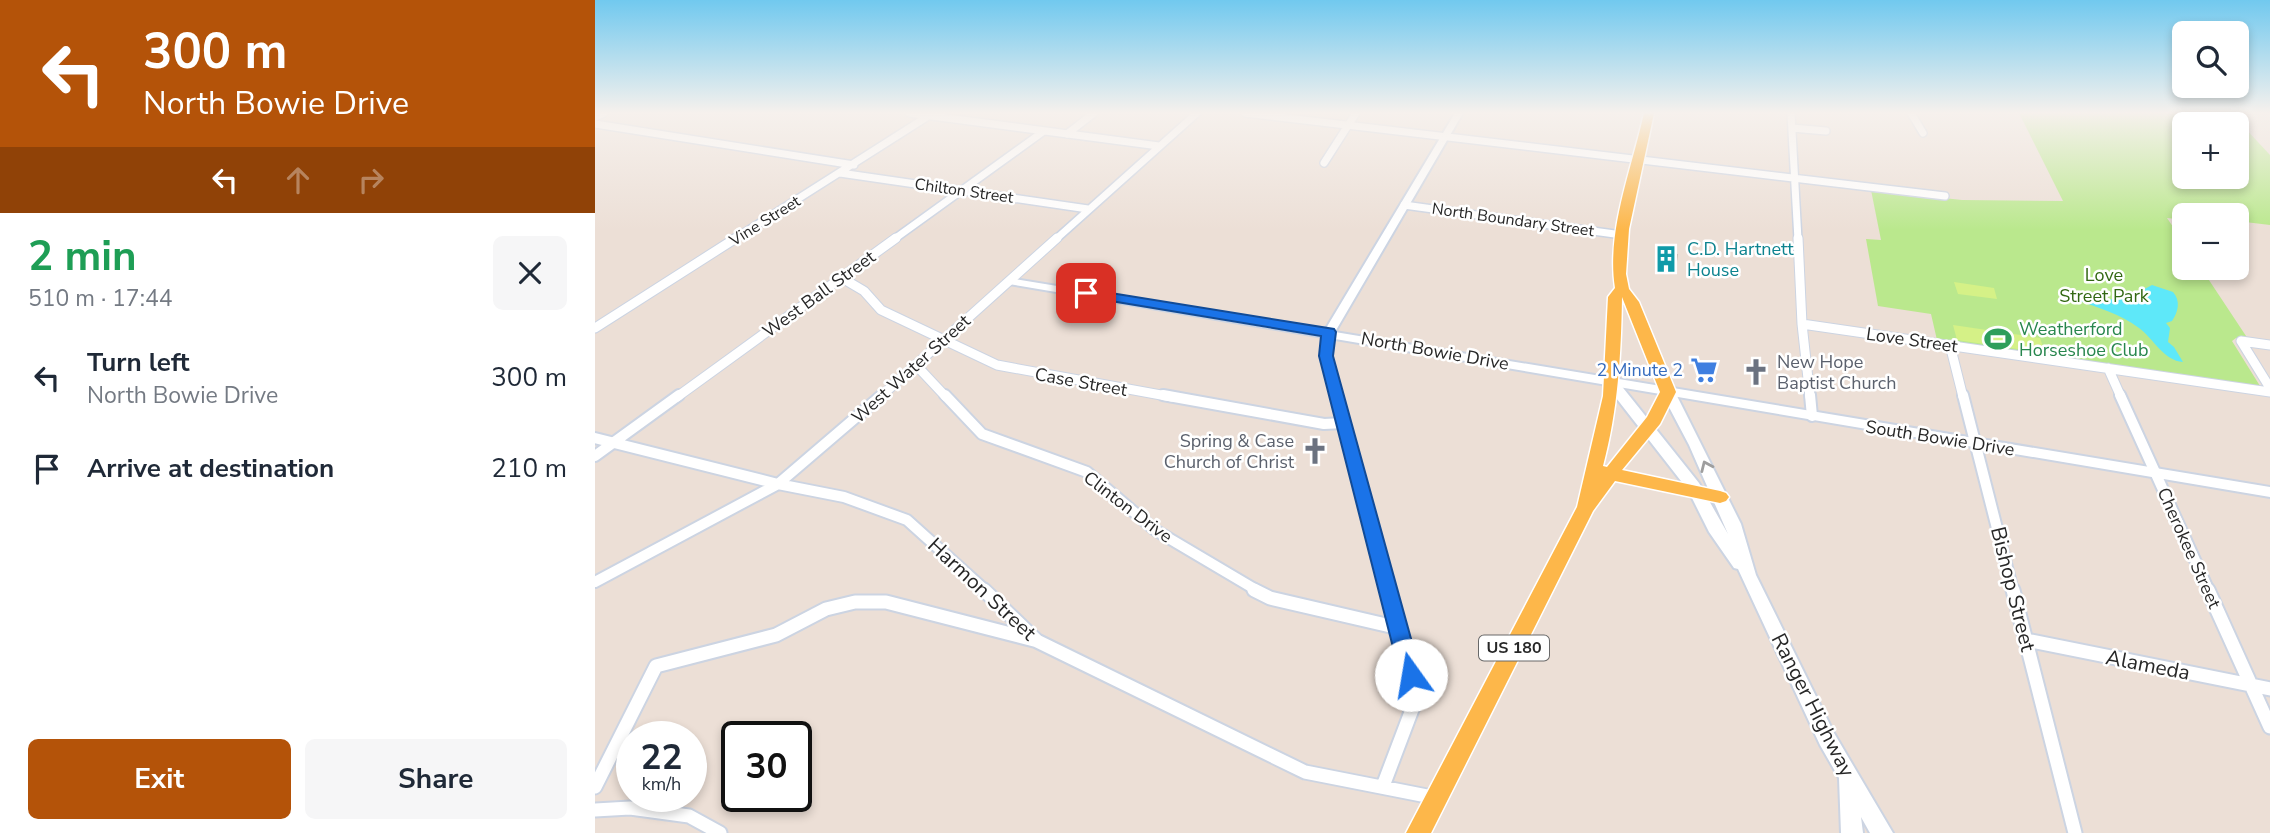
<!DOCTYPE html>
<meta charset="utf-8">
<style>
:root{--surface:#fff;--page:#f6f6f7;--text:#1f2937;--muted:#747a83;--accent:#b45309}
body{margin:0;font-family:"Nunito Sans",sans-serif;background:var(--page);color:var(--text);height:100vh;display:flex;flex-direction:column;font-size:26px;white-space:nowrap}
*{box-sizing:border-box;margin:0}
p{font-size:23px;color:var(--muted)}
.icon{flex:none;width:38px;height:38px;fill:none;stroke:currentColor;stroke-width:2;stroke-linecap:round;stroke-linejoin:round}
.map{position:relative;flex:1;overflow:hidden}
.details{display:flex;flex-direction:column;background:var(--surface);width:595px}
.details>*{flex:none}
.top-card{background:#b45309;color:#fff;overflow:hidden}
.tools{position:absolute;left:1577px;top:21px;display:grid;gap:14px}
.tools a{display:grid;place-items:center;width:77px;height:77px;border-radius:10px;background:var(--surface);box-shadow:0 4px 10px #0003;font-size:35px}
.speed{position:absolute;left:21px;top:721px;display:flex;gap:14px;font-size:35px;font-weight:700;text-align:center}
.speed>*{display:grid;place-content:center;width:91px;height:91px;border-radius:50%;background:var(--surface);box-shadow:0 4px 10px #0003;line-height:1}
.speed small{font-size:18px;font-weight:400}
.speed .limit{border:4px solid #111;border-radius:10px;background:#fff;color:#111}
.pin{position:absolute;display:grid;place-items:center;width:60px;height:60px;color:#fff;margin:-30px;border-radius:14px;box-shadow:0 4px 10px #0006}
.me{position:absolute;width:77px;margin:-38px;rotate:347deg;stroke-linejoin:round;filter:drop-shadow(0 0 5px #0008)}
.turn{display:flex;align-items:center;gap:24px;height:147px;padding:0 28px;font-size:32px}
.turn .icon{width:91px;height:91px;stroke-width:2.5}
.turn b{display:block;font-size:49px;line-height:60px}
.lanes{display:flex;align-items:center;height:66px;padding:0 28px;background:#0003;justify-content:center;gap:35px;direction:ltr}
.lanes .off{opacity:.35}
.round{display:grid;place-items:center;flex:none;width:74px;height:74px;border-radius:10px;background:var(--page)}
.overview{display:flex;align-items:center;justify-content:space-between;height:119px;padding:0 28px}
h1{font-size:42px;font-weight:700;line-height:52px;color:#1e9e55}
.action{display:flex;gap:14px;margin-top:auto;padding:14px 28px}
.action a{flex:1;height:80px;border-radius:10px;background:var(--accent);color:#fff;font-size:28px;font-weight:700;line-height:80px;text-align:center}
.action a+a{background:var(--page);color:var(--text)}
ul{padding:0;list-style:none}
li{display:flex;align-items:center;gap:21px;height:91px;padding:0 28px}
li div{flex:1}
li b{display:block;font-size:26px}
li em{font-style:normal}
main{display:flex;flex:1;min-height:0}
.map>svg:first-child{display:block}
</style>
<main>
<section class="details">
<div class="top-card">
<div class="turn"><svg class="icon" aria-label="left" viewBox="0 0 24 24"><path d="M17 20v-9H6M10 6l-5 5 5 5"/></svg><div><b>300 m</b>North Bowie Drive</div></div>
<div class="lanes"><svg class="icon" aria-label="left" viewBox="0 0 24 24"><path d="M17 20v-9H6M10 6l-5 5 5 5"/></svg><svg class="icon off" aria-label="ahead" viewBox="0 0 24 24"><path d="M12 20V5M6 11l6-6 6 6"/></svg><svg class="icon off" aria-label="right" viewBox="0 0 24 24"><path d="M7 20v-9h11M14 6l5 5-5 5"/></svg></div>
</div>
<div class="overview"><div><h1>2 min</h1><p>510 m · 17:44</p></div><a class="round"><svg class="icon" aria-label="close" viewBox="0 0 24 24"><path d="M6 6l12 12M18 6L6 18"/></svg></a></div>
<ul>
<li><svg class="icon" aria-label="left" viewBox="0 0 24 24"><path d="M17 20v-9H6M10 6l-5 5 5 5"/></svg><div><b>Turn left</b><p>North Bowie Drive</p></div><em>300 m</em></li>
<li><svg class="icon" aria-label="arrive" viewBox="0 0 24 24"><path d="M6 21V4h12l-3 4 3 4H6"/></svg><div><b>Arrive at destination</b></div><em>210 m</em></li>
</ul>
<div class="action"><a>Exit</a><a>Share</a></div>
</section>
<div class="map">
<svg width="1675" height="833" viewBox="0 0 1675 833">
<rect width="100%" height="100%" fill="#ecdfd6"/>
<path fill="#bae88d" fill-rule="evenodd" d="M1424 113H1636L1675 155V225L1642 221V215H1589V220L1572 218 1589 243V268H1606L1653 339 1641 338 1637 341 1665 386 1342 340 1336 314 1283 306 1271 239 1286 240 1276 190 1367 200 1468 201ZM1589 124H1642V177H1589Z"/>
<path fill="#d5f187" d="M1359 282 1399 288 1402 299 1363 294Z
M1358 325 1445 338 1450 353 1362 340Z"/>
<path fill="#5ee8f9" d="M1557 285 1578 292C1586 301 1583 312 1577 321L1571 323 1575 328 1573 342 1579 347 1588 362C1569 361 1558 338 1544 328 1525 314 1504 308 1482 300L1531 299Z"/>
<path fill="#c5beb6" stroke="#c6bbb1" stroke-width="2" d="M1063 248 1082 255 1080 269 1061 267Z"/>
<g fill="none" stroke-linecap="round" stroke-linejoin="round">
<defs>
<path id="minor-far3" d="M314 113 564 146
M650 113 1350 196
M1196 113 1203 240
M1316 113 1328 133
M0 117 9 113
M0 124 259 165
M1197 128 1231 131
M472 134 499 113
M729 163 761 113
M245 173 493 209
M809 205 1027 235
M138 240 338 113
M298 240 449 131
M460 240 602 113"/>
<path id="minor-far2" d="M1203 238 1207 324 1215 397
M247 278 269 291 286 310 402 365 577 397
M1207 324 1675 392
M0 328 141 238
M734 333 731 357 741 397
M1646 341 1675 388
M1646 341 1675 345
M1355 345 1368 397
M321 365 351 397
M1513 368 1526 397
M82 397 301 238
M285 397 462 238"/>
<path id="minor-far1" d="M350 395 387 434 492 472 560 530 663 591
M568 395 729 424 749 423
M741 395 793 591
M1215 395 1217 416
M1368 395 1418 591
M1525 395 1614 591
M0 438 183 484 249 497 312 520 391 591
M0 456 84 395
M0 582 183 484 287 395"/>
<path id="minor" d="M389 590 442 641 710 772 842 798
M659 590 675 598 804 628
M1418 590 1480 833
M1613 590 1675 727
M1431 640 1675 689
M788 786 821 699 792 590
M0 787 61 666 181 635 231 609 260 602H291L439 640
M0 810 35 808 94 816 125 833"/>
<path id="tertiary" d="M860 113H868L740 332 1675 487V497L414 284 409 281 414 278 730 330Z"/>
<path id="secondary" d="M1016 378 1021 379 1104 483 1133 534 1094 445 1066 392 1073 388 1080 392 1146 524 1161 575 1239 733 1298 833H1275L1266 817 1268 833H1246L1244 778 1225 745 1143 569 1139 568 1114 532 1093 490 1011 385 1009 382 1011 379Z"/>
<path id="primary" d="M1049 113H1059L1034 229 1031 274 1034 289 1044 302 1081 392 1065 424 1027 470 1125 491 1131 493 1134 497 1131 501 1125 503 1020 481 998 511 836 833H811L982 507 1008 396 1013 297 1020 288C1011 231 1037 169 1049 113ZM1027 297 1065 392 1052 417 1012 467 1008 466C1023 410 1026 356 1027 297Z"/>
</defs>
<use href="#minor-far3" stroke="#ccd4e2" stroke-width="10"/>
<use href="#minor-far2" stroke="#ccd4e2" stroke-width="11"/>
<use href="#minor-far1" stroke="#ccd4e2" stroke-width="14"/>
<use href="#minor" stroke="#ccd4e2" stroke-width="17"/>
<use href="#tertiary" stroke="#ccd4e2" stroke-width="4"/>
<use href="#secondary" stroke="#ccd4e2" stroke-width="4"/>
<use href="#primary" stroke="#fff" stroke-width="3"/>
<use href="#minor-far3" stroke="#fff" stroke-width="7"/>
<use href="#minor-far2" stroke="#fff" stroke-width="9"/>
<use href="#minor-far1" stroke="#fff" stroke-width="10"/>
<use href="#minor" stroke="#fff" stroke-width="13"/>
<use href="#tertiary" fill="#fff" fill-rule="evenodd"/>
<use href="#secondary" fill="#fff" fill-rule="evenodd"/>
<use href="#primary" fill="#fdb74a" fill-rule="evenodd"/>
</g>
<defs><path id="oneway-chevron" d="M-2-3.5L2.5 0L-2 3.5" fill="none" stroke-width="1.6" stroke-linecap="round" stroke-linejoin="round" transform="scale(1.75)"/></defs>
<use stroke="#9e9e9e" href="#oneway-chevron" transform="translate(1111 466) rotate(-114)"/>
<linearGradient id="sky" x2="0" y2="1"><stop stop-color="#71c9ef"/><stop offset="0.49" stop-color="#f6f1ed"/><stop offset="1" stop-color="#f6f1ed" stop-opacity="0"/></linearGradient>
<rect width="1675" height="230" fill="url(#sky)"/>
<path fill="#1a73e8" stroke="#114b97" stroke-width="2" d="M491 289 739 329 741 332 738 356 826 675 823 681 816 684 808 681 805 675 724 356 726 336 486 296 484 293Z"/>
<defs>
<symbol id="building-bare" viewBox="-9 -9 18 18"><path d="M-4-6H4V6H1V3H-1V6H-4ZM-2.5-4.3h1.7v1.8h-1.7ZM.8-4.3h1.7v1.8H.8ZM-2.5-1h1.7V.8h-1.7ZM.8-1h1.7V.8H.8Z" fill="#0f9aa8" stroke="#fff" stroke-width="2.5" paint-order="stroke"/></symbol>
<symbol id="stadium-bare" viewBox="-9 -9 18 18"><path d="M0-5a6.5 5 0 1 0 0 10a6.5 5 0 1 0 0-10ZM-3.5-1.8h7v3.6h-7Z" fill="#2e9e5b" stroke="#fff" stroke-width="2.5" paint-order="stroke"/></symbol>
<symbol id="supermarket-bare" viewBox="-9 -9 18 18"><path d="M-6-5.5h2.5l.6 2H6L4.5 2H-2.5L-4.4-4H-6ZM-1.5 3.2a1.3 1.3 0 1 0 .1 0ZM3 3.2a1.3 1.3 0 1 0 .1 0Z" fill="#3f7fe0" stroke="#fff" stroke-width="2.5" paint-order="stroke"/></symbol>
<symbol id="church-bare" viewBox="-9 -9 18 18"><path d="M-1.2-6h2.4v3.5h3.3v2.4h-3.3V6h-2.4V-.1h-3.3v-2.4h3.3Z" fill="#6b7280" stroke="#fff" stroke-width="2.5" paint-order="stroke"/></symbol>
</defs>
<g fill-rule="evenodd">
<use href="#building-bare" x="1052" y="240" width="38" height="38"/>
<use href="#stadium-bare" x="1384" y="320" width="38" height="38"/>
<use href="#supermarket-bare" x="1090" y="351" width="38" height="38"/>
<use href="#church-bare" x="1142" y="353" width="38" height="38"/>
<use href="#church-bare" x="701" y="432" width="38" height="38"/>
</g>
<g text-anchor="middle" dominant-baseline="central" stroke-width="5" stroke-linejoin="round" paint-order="stroke">
<g font-size="16" fill="#272727" stroke="#fff">
<text transform="translate(369 191) rotate(8)">Chilton Street</text>
<text transform="translate(918 220) rotate(8)">North Boundary Street</text>
<text transform="translate(170 221) rotate(-32)">Vine Street</text>
</g>
<rect fill="#fff" stroke="#686868" stroke-width="2" x="884" y="635.5" width="70" height="25" rx="5"/>
<g font-size="16" font-weight="bold" fill="#272727">
<text x="919" y="648">US 180</text>
</g>
<g font-size="18" fill="#0d838f" stroke="#fff" text-anchor="start">
<text x="1092" y="249">C.D. Hartnett<tspan x="1092" dy="21">House</tspan></text>
</g>
<g font-size="18" fill="#326812" stroke="#fff">
<text x="1509" y="275">Love<tspan x="1509" dy="21">Street Park</tspan></text>
</g>
<g font-size="18" fill="#272727" stroke="#fff">
<text transform="translate(224 294) rotate(-36)">West Ball Street</text>
<text transform="translate(1317 340) rotate(8)">Love Street</text>
<text transform="translate(840 351) rotate(10)">North Bowie Drive</text>
<text transform="translate(316 369) rotate(-42)">West Water Street</text>
<text transform="translate(486 382) rotate(10)">Case Street</text>
<text transform="translate(1345 438) rotate(9)">South Bowie Drive</text>
<text transform="translate(533 507) rotate(37)">Clinton Drive</text>
<text transform="translate(1594 548) rotate(66)">Cherokee Street</text>
</g>
<g font-size="18" fill="#27864d" stroke="#fff" text-anchor="start">
<text x="1424" y="329">Weatherford<tspan x="1424" dy="21">Horseshoe Club</tspan></text>
</g>
<g font-size="18" fill="#5b616d" stroke="#fff" text-anchor="start">
<text x="1182" y="362">New Hope<tspan x="1182" dy="21">Baptist Church</tspan></text>
<text x="699" y="441" text-anchor="end">Spring &amp; Case<tspan x="699" dy="21">Church of Christ</tspan></text>
</g>
<g font-size="18" fill="#366cbe" stroke="#fff" text-anchor="end">
<text x="1088" y="370">2 Minute 2</text>
</g>
<g font-size="21" fill="#272727" stroke="#fff">
<text transform="translate(387 589) rotate(43)">Harmon Street</text>
<text transform="translate(1418 589) rotate(76)">Bishop Street</text>
<text transform="translate(1553 665) rotate(11)">Alameda</text>
<text transform="translate(1218 705) rotate(63)">Ranger Highway</text>
</g>
</g>
</svg>
<div class="tools">
<a><svg class="icon" aria-label="search" viewBox="0 0 24 24"><circle cx="10" cy="10" r="6"/><path d="M15 15l6 6"/></svg></a>
<a>+</a>
<a>−</a>
</div>
<div class="speed"><div>22<small>km/h</small></div><div class="limit">30</div></div>
<div class="pin" style="left:491px;top:293px;background:#d93025"><svg class="icon" aria-label="arrive" viewBox="0 0 24 24"><path d="M6 21V4h12l-3 4 3 4H6"/></svg></div>
<svg class="me" style="left:816px;top:675px" viewBox="-20 -20 40 40"><circle r="19" fill="#fff"/><path d="M0-13L10 11 0 6-10 11z" fill="#1a73e8"/></svg>
</div>
</main>
